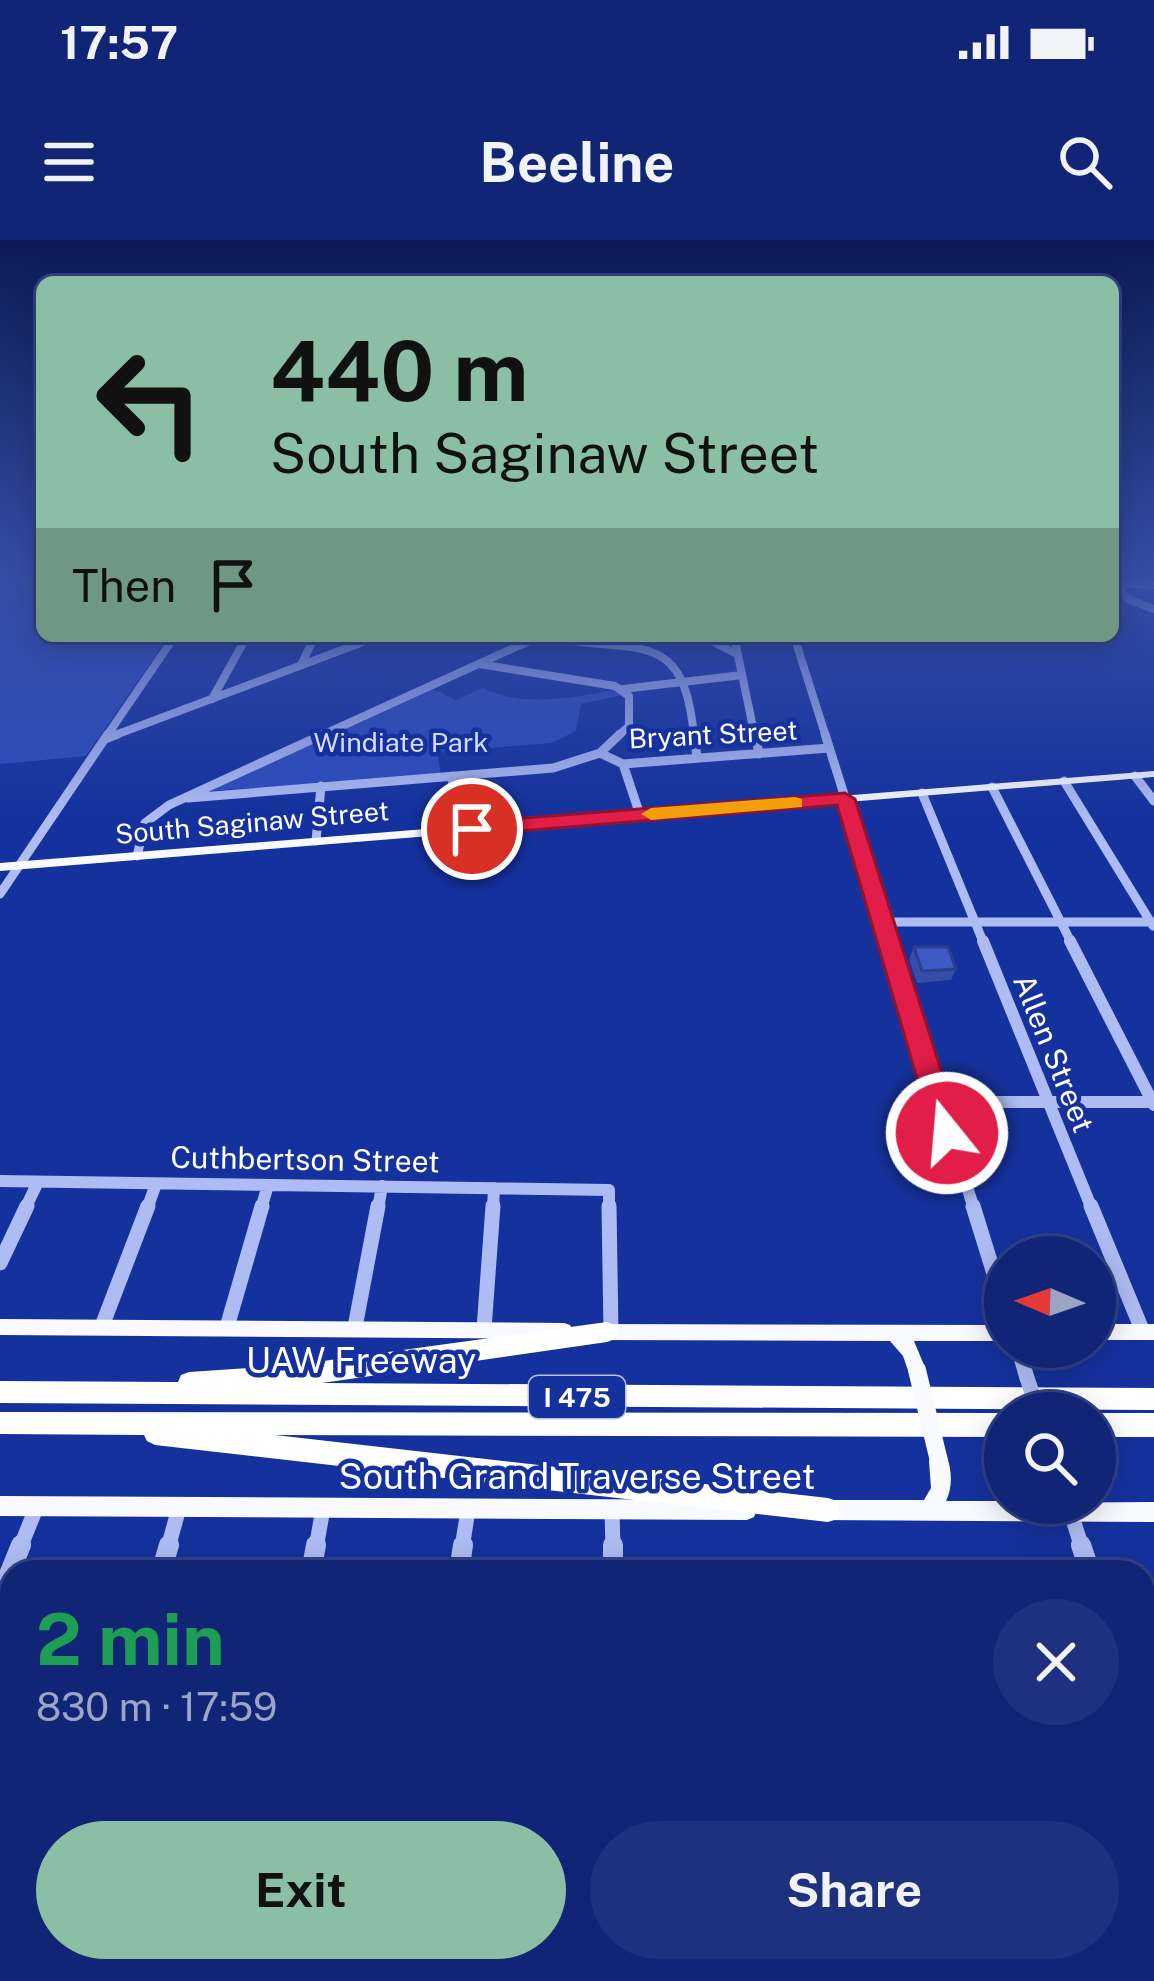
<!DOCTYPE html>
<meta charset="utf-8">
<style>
:root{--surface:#102576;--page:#1e317e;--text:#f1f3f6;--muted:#9ca5c5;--line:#304288;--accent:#8abfa5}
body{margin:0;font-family:"Public Sans",sans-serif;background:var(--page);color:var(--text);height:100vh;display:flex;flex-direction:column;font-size:45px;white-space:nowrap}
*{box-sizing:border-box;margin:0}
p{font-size:39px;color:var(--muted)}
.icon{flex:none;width:66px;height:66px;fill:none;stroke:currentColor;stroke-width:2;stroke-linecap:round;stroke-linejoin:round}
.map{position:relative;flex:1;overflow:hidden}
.drawer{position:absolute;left:0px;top:1320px;width:1155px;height:423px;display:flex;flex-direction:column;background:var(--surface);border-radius:36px 36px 0 0;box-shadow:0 6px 30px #0003,0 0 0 3px var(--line)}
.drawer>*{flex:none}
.banner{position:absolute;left:36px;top:36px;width:1083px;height:366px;border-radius:18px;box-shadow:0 6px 30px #0003,0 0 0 3px var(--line);background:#8abfa5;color:#111;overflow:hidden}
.needle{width:78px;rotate:272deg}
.controls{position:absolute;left:984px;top:996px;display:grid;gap:24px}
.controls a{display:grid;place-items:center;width:132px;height:132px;border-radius:50%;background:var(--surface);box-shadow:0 6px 30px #0003,0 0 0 3px var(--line);font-size:60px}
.pin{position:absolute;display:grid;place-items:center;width:102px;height:102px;color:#fff;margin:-51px;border:6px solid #fff;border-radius:50%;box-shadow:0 3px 12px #0007}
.me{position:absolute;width:132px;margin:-66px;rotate:343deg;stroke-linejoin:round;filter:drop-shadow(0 0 9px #0008)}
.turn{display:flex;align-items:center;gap:42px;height:252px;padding:0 36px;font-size:54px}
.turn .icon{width:156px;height:156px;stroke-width:2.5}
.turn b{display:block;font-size:84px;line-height:102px}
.then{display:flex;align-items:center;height:114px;padding:0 36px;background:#0003;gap:24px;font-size:45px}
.round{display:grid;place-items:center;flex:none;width:126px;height:126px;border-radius:63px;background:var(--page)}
.headline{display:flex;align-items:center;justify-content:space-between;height:204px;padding:0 36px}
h1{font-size:72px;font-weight:700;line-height:90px;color:#1e9e55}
.action{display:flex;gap:24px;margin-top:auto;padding:24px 36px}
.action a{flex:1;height:138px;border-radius:72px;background:var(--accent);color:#111;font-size:48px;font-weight:700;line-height:138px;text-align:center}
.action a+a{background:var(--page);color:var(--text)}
.status{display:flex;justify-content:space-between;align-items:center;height:84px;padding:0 60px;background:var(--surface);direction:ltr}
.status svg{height:33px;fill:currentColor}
header{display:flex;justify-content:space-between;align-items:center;height:156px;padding:0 36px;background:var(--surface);font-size:54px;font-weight:700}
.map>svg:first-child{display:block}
</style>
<div class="status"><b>17:57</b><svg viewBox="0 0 49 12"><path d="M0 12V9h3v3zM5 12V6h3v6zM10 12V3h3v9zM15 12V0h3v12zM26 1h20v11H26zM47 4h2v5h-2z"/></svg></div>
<header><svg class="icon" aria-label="menu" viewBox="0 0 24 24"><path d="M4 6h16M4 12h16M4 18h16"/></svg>Beeline<svg class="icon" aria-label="search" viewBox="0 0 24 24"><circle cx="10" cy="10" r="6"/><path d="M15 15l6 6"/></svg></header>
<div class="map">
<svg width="1154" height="1741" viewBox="0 0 1154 1741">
<rect width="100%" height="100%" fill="#15319d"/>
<path fill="#2d4cbd" d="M0 334H42V396H169L86 516 0 524Z
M483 448C517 467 577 459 616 449L622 455 581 464 576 491 551 503 437 512 441 534 210 551 433 449 456 460Z
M936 1731H1072L1071 1741H946Z"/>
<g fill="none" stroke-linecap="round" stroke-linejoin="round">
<path stroke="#adbcf3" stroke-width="8" d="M1113 342 1128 359 1154 369
M1121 344 1154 345
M548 396C634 417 684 382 694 497
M702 396 737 414
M734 396 755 497
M794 396 826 497
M479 424 615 446 629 456V486L617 497
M301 425 315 396
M623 449 742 435
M212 459 247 396
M106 497 175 396
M110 497 379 396
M318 497 540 396"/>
<path stroke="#adbcf3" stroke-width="9" d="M694 494 697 518
M755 494 759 514
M825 494 891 704
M105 499 118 494
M600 513 623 524 829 508
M623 524 640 575
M452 536 455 590
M1135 536 1154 561
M1064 541 1153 686
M992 547 1072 704
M922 553 984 704
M188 558 553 528 600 513 620 494
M316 601 321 546
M137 616 145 583 169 565 324 494
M0 654 108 494
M884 682H1154"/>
<path stroke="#adbcf3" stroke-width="12" d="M890 701 974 969
M983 701 1092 969
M1070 701 1154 865
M937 862H1154
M0 941 609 950V969
M25 969 38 942
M147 969 156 944
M261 969 268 945
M378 969 382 946
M493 969 494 948"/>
<path stroke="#adbcf3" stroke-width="15" d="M609 966 611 1092
M973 966 1005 1069
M1091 966 1143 1092
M0 1023 27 966
M102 1086 148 966
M227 1087 262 966
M355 1087 378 966
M484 1089 493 966
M1018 1107 1027 1138
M1070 1270 1082 1308
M612 1271 613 1308
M20 1308 37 1266
M168 1308 179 1268
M316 1308 323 1269
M462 1308 468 1270"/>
<path stroke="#adbcf3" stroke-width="20" d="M613 1305V1332
M1081 1305 1090 1332
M161 1332 169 1305
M311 1332 316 1305
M459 1332 463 1305
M0 1357 21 1305
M1143 1501 1154 1537
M613 1731V1741
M46 1741 48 1731
M231 1741 233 1731
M424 1741 425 1731"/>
<path fill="#f9faff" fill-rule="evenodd" d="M1154 531V537L0 631V623Z
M0 1079 564 1083 570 1085 573 1091 570 1097 564 1099 0 1095Z
M600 1084 1005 1085V1101H914L926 1130 924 1136 917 1139 910 1136 903 1116 890 1101 600 1100 594 1098 591 1092 594 1086Z
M1095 1084H1154V1100H1095Z
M939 1211 946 1214C952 1229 953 1247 946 1261H1005V1263L1154 1262V1282L819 1280 812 1277 809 1270 812 1263 819 1260H924L931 1248 929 1221 932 1214Z
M0 1256 747 1260 754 1263 757 1270 754 1277 747 1280 0 1276Z"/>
<path fill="#fff" fill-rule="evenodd" d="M607 1082 615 1085 618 1092 615 1099 607 1102 322 1143 1154 1148V1170L0 1163V1141L178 1142 181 1135 189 1132 294 1125Z
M0 1172 1005 1173V1197L275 1195 828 1258 837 1261 840 1270 837 1279 828 1282 155 1205 147 1201 144 1195 0 1194Z
M1095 1173H1154V1197H1095Z"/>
<path stroke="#adbcf3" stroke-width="15" d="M1027 1138 1039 1173"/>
<path stroke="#f9faff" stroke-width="18" d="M917 1130 939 1221"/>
</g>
<path fill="#354da9" d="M914 707 956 729 951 740 917 743 909 719Z"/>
<path fill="#3e5ac4" stroke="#2b3f89" stroke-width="3" d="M914 707H948L956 729 922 731Z"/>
<linearGradient id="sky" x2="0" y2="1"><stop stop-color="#0c1b56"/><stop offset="0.58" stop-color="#354ea5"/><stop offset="1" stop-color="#354ea5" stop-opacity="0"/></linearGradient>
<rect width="1154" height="578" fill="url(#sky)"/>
<path fill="#e11d48" stroke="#92132f" stroke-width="3" d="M845 553 855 559 961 893 947 904 933 893 837 565 472 595 462 589 472 582Z"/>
<path fill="#f59e0b" d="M795 557 802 559V567L651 580 641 574 651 568Z"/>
<g text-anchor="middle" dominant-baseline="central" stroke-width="9" stroke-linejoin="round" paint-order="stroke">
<g font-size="27" fill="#fff" stroke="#15319d">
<text transform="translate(713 494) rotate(-3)">Bryant Street</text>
<text transform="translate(252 582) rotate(-5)">South Saginaw Street</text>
</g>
<g font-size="27" fill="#d5ddfd" stroke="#15319d">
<text x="401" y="502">Windiate Park</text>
</g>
<rect fill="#15319d" stroke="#b9c1e2" stroke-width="3" x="529" y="1136" width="96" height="42" rx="9"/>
<g font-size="27" font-weight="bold" fill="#fff">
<text x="577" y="1157">I 475</text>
</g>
<g font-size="30" fill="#fff" stroke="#15319d">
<text transform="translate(1054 813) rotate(68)">Allen Street</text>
<text transform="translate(305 919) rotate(1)">Cuthbertson Street</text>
</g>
<g font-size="36" fill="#fff" stroke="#15319d">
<text x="361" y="1120">UAW Freeway</text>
<text x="577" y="1236">South Grand Traverse Street</text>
</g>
</g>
</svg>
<div class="controls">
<a><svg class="needle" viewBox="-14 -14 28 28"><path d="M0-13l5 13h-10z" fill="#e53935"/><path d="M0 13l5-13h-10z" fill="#9ca5c5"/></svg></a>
<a><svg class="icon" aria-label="search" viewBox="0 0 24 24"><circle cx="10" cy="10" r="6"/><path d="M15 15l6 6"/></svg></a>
</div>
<div class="pin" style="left:472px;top:589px;background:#d93025"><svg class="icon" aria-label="arrive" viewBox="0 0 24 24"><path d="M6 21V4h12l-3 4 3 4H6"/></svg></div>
<svg class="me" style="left:947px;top:893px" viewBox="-20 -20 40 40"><circle r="17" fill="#e11d48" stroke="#fff" stroke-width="3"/><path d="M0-11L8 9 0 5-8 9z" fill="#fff"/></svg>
<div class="banner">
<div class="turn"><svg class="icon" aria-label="left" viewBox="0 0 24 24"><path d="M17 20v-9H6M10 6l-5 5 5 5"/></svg><div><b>440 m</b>South Saginaw Street</div></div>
<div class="then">Then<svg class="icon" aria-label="arrive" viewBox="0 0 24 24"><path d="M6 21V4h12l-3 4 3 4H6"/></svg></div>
</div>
<section class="drawer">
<div class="headline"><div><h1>2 min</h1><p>830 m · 17:59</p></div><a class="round"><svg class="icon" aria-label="close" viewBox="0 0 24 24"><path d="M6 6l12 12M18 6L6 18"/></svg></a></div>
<div class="action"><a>Exit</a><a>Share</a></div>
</section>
</div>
